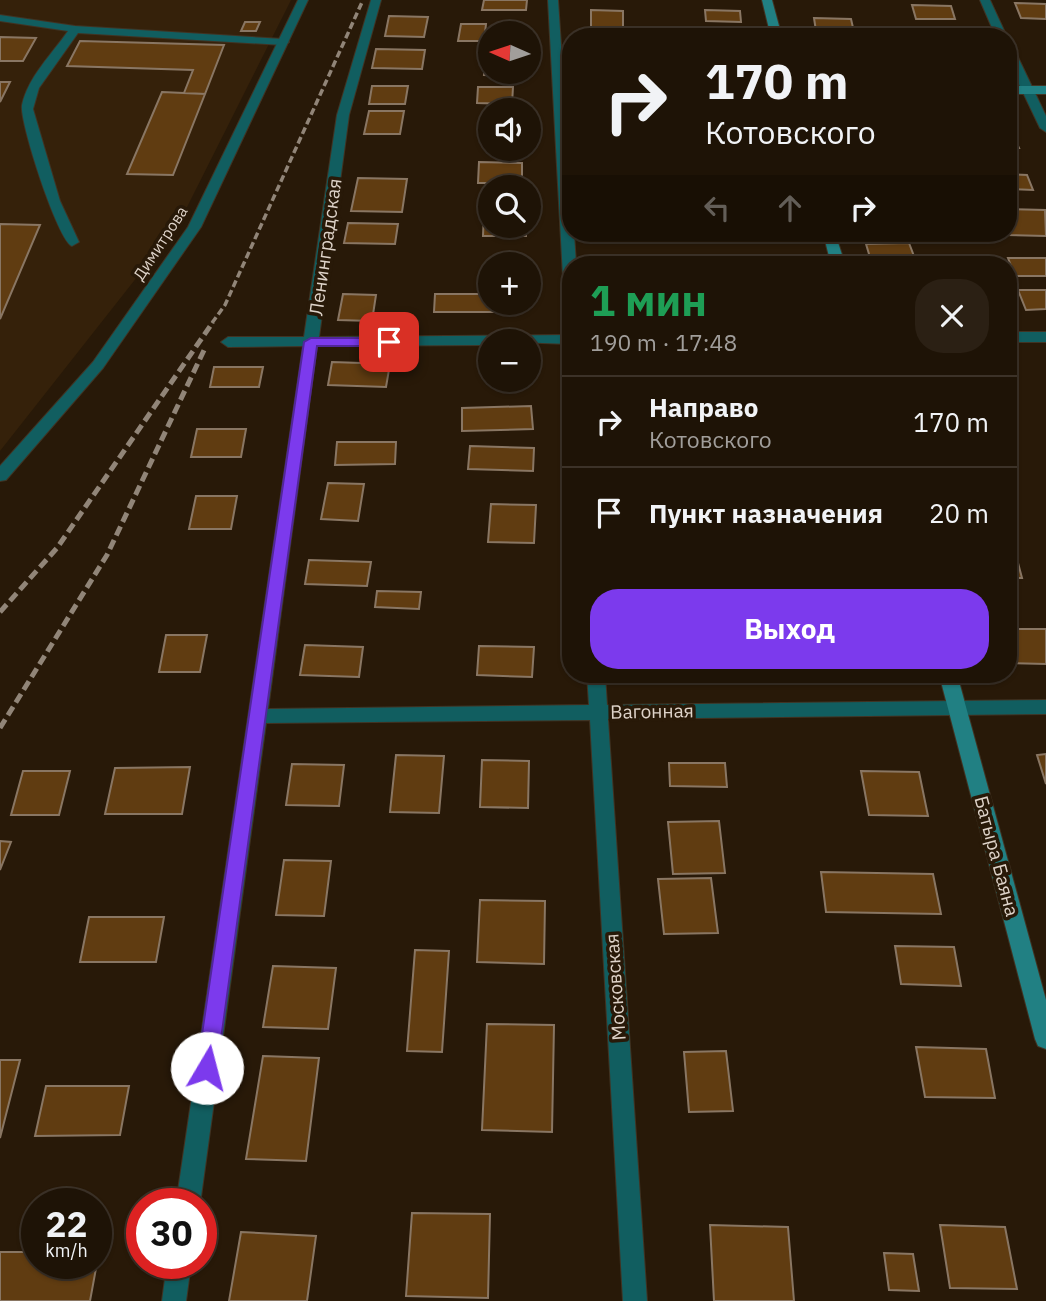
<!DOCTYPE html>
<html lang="ru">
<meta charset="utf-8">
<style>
:root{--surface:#1e1306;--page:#2b2014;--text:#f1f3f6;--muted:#a19e9b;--line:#3c3228;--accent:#7c3aed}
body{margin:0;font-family:"IBM Plex Sans",sans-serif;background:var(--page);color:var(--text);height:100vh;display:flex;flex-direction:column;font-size:26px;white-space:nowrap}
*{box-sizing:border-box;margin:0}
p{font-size:23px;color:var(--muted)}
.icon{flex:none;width:38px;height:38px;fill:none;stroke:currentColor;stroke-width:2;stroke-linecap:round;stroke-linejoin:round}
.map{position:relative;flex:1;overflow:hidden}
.panel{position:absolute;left:562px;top:256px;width:455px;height:427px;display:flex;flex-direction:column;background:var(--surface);border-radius:28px;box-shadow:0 2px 5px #0004,0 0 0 2px var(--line)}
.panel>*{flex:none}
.guide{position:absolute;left:562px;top:28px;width:455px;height:214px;border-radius:28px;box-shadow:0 2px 5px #0004,0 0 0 2px var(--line);background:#1e1306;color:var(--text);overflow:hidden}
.needle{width:46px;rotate:273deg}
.fabs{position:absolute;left:478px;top:21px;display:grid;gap:14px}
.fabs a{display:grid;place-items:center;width:63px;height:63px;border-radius:50%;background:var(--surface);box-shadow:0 2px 5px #0004,0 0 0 2px var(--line);font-size:35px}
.speed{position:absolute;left:21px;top:1188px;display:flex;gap:14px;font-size:35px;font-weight:700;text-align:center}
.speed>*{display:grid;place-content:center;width:91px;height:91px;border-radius:50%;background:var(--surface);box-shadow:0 2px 5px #0004,0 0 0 2px var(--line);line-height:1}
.speed small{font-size:18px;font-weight:400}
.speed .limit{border:10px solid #d22;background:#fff;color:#111}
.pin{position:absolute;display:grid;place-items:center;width:60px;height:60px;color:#fff;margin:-30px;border-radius:14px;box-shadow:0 4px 10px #0006}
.me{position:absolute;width:77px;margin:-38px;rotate:8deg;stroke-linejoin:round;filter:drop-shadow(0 0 5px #0008)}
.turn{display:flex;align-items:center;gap:24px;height:147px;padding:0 28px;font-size:32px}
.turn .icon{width:91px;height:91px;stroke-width:2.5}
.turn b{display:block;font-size:49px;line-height:60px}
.lanes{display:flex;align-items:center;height:66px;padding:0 28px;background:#0003;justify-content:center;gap:35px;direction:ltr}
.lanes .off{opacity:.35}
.round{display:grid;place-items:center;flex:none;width:74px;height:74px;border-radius:28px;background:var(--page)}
.headline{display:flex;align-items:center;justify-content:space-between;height:119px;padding:0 28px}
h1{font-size:42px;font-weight:700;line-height:52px;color:#1e9e55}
.cta{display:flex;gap:14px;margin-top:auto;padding:14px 28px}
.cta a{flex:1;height:80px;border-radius:28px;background:var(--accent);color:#fff;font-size:28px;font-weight:700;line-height:80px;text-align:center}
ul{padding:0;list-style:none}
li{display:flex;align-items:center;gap:21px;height:91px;padding:0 28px;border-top:2px solid var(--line)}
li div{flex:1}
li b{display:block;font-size:26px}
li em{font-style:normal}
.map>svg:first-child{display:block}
</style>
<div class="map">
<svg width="1046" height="1301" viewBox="0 0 1046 1301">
<rect width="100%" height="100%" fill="#281908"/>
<path fill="#35210a" d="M0 0H291L178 225 0 451Z"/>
<path fill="#603c11" stroke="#897663" stroke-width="2" d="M484 0H527L526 10H482Z
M1015 3 1046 4V19L1021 18Z
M912 5 951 6 955 19H916Z
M591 10 623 11V30L591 29Z
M705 10 740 11 741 22 706 21Z
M389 16 428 17 424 37 385 36Z
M814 18 851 19 854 32 816 31Z
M245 22H260L256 31H241Z
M461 24H486L484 41H458Z
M0 37 36 38 23 61H0Z
M80 41 224 45 205 94 184 93 193 70 67 66Z
M376 49 425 50 422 69 372 68Z
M486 56H490V72H526L525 76 484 75Z
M0 82H10L0 102Z
M372 86H408L405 104H369Z
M478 87H513L512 104 477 103Z
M162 92 205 94 173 175 127 174Z
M369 111H404L400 134H364Z
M1008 129H1010L1019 148H1008Z
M479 162 522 163V183H478Z
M1008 174 1027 175 1033 190 1008 189Z
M358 178 407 179 402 212 351 211Z
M1008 209 1045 210 1046 236 1004 235 1003 233H1008Z
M484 211H490V226H526V236H483Z
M348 223 398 224 395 244 344 243Z
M0 224 40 225 0 319Z
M606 233H642V238L606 237Z
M909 243 917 264H872L866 244Z
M1008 258H1046V276H1015Z
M1018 290H1046V309L1026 310Z
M343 294 376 295 372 321 338 320Z
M435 294H490V303H496V312H434Z
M332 362 390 364 386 387 328 385Z
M214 367H263L259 387H210Z
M531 406 533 429 462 431V408Z
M197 429H246L241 457H191Z
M337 442H396L395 464 335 465Z
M470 446 534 448 533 471 468 469Z
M328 483 364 484 358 521 321 519Z
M196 496H237L231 529H189Z
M491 504 536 505 534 543 488 542Z
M1008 548H1014L1022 578H1008Z
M309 560 371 562 367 586 305 584Z
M377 591 421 592 419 609 375 607Z
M1008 629H1046V664L1008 663Z
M166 635H207L200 672H159Z
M305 645 363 647 359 677 300 675Z
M479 646 534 647 532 677 477 675Z
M646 674H705V677L646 676Z
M1046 754V784L1037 755Z
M396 755 444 756 439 813 390 812Z
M482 760 529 761 528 808 480 807Z
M669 763H725L727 787 670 786Z
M292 764 344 765 339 806 286 805Z
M190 767 182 814H105L115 768Z
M23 771H70L59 815H11Z
M861 771 919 772 928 816 869 815Z
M719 821 725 873 673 874 668 822Z
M0 841 11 842 0 870Z
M284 860 331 861 324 916 276 915Z
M821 872 933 874 941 914 826 912Z
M711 878 718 933 664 934 658 879Z
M480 900 545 901 544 964 477 962Z
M89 917H164L156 962H80Z
M895 946 954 947 961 986 901 984Z
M415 950 449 951 442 1052 407 1051Z
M273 966 336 968 328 1029 263 1027Z
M487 1024 554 1025 552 1132 482 1130Z
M916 1047 986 1049 995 1098 925 1097Z
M726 1051 733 1111 689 1112 684 1052Z
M263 1056 319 1058 306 1161 246 1159Z
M0 1060H20L0 1138Z
M46 1086H129L120 1135 35 1136Z
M412 1213 490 1214 488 1298 406 1296Z
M710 1225 788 1227 794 1301H714Z
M940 1225 1005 1227 1017 1289 950 1288Z
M241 1232 316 1236 307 1301H229Z
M0 1252H37V1264H96V1252H99L90 1301H0Z
M884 1253 913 1254 919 1291 889 1290Z"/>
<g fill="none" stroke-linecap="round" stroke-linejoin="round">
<defs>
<path id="lane" d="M0 15 75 26 283 39 289 42 283 45 78 33 39 88 33 109 60 201 79 242 72 246C58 241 19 121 22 105 28 77 52 54 68 31L0 21Z"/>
<path id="street" d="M298 0H308L201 227 103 368 6 480 0 481V466L93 362 188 227Z
M371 0H381L349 115 319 337 570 335V344L490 341V345L317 346 268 709 589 705 587 674H605L607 705 1046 700V714L608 719 647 1301H623L590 720 266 723 200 1204H176L303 346 228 347 221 342 228 337H304L337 115Z
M548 0H558L570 182V233H574L576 264H570V281L563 277Z
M980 0H990L1007 37H996Z
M1008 46 1014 49 1046 116V132L1040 128 1008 61Z
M1008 332H1046V342H1008Z
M167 1264H191L186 1301H162Z"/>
<path id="secondary" d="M762 0H772L782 37H771Z
M1008 86H1046V94H1008Z
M823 233H835L845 264H831Z
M939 674H957L1046 1000V1049L1038 1046 1035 1039Z"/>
</defs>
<use href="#lane" stroke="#413323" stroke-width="2"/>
<use href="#street" stroke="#413323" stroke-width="2"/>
<use href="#secondary" stroke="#413323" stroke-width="2"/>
<use href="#lane" fill="#115e60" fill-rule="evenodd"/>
<use href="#street" fill="#115e60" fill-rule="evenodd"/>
<use href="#secondary" fill="#218083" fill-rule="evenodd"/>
<path stroke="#918578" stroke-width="3.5" stroke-dasharray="7 3.5" stroke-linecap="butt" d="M212 323 225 305 363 0"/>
<path stroke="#918578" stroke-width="5" stroke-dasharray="10 5" stroke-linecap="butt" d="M0 612 57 548 213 322
M0 728 107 555 206 346"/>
</g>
<path fill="#7c3aed" stroke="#51269a" stroke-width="2" d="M311 338H389L395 342 389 346H317L217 1068 214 1075 207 1078 200 1075 197 1068 304 342Z"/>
<g text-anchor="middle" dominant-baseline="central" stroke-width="7" stroke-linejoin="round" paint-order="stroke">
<g font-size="16" fill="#ded3c9" stroke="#281908">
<text transform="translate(160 243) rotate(-57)">Димитрова</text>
</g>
<g font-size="19" fill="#ded3c9" stroke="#281908">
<text transform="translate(325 247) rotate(-82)">Ленинградская</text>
<text transform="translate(652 711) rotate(-1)">Вагонная</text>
<text transform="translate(997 856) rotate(75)">Батыра Баяна</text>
<text transform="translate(615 987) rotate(-94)">Московская</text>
</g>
</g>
</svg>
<div class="fabs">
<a><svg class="needle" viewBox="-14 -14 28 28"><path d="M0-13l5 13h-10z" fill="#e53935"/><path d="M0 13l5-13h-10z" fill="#a19e9b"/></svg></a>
<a><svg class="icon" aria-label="sound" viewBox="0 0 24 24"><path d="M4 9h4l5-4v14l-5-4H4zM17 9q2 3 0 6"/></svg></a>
<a><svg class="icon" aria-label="search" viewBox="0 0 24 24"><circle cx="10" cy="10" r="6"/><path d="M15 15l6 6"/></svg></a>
<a>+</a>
<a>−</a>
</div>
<div class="speed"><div>22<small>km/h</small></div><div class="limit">30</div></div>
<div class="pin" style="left:389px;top:342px;background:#d93025"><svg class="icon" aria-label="arrive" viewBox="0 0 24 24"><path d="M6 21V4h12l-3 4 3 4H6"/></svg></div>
<svg class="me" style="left:207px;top:1068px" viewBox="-20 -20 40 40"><circle r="19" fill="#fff"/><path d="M0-13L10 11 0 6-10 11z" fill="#7c3aed"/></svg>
<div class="guide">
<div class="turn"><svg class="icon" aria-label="right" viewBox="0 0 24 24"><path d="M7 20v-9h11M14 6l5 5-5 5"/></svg><div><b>170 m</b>Котовского</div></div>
<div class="lanes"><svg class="icon off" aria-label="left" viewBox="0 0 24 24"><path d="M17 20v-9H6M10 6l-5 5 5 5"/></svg><svg class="icon off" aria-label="ahead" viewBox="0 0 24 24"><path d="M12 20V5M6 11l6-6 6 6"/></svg><svg class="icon" aria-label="right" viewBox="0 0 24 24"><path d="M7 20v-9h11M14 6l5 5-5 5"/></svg></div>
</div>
<section class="panel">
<div class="headline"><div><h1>1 мин</h1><p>190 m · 17:48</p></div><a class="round"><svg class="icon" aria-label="close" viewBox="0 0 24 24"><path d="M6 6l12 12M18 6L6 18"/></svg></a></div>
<ul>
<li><svg class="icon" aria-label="right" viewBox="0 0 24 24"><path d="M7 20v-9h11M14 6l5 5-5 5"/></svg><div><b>Направо</b><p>Котовского</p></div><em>170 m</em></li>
<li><svg class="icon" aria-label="arrive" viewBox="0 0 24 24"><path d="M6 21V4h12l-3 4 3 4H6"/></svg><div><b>Пункт назначения</b></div><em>20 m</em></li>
</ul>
<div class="cta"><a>Выход</a></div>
</section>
</div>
